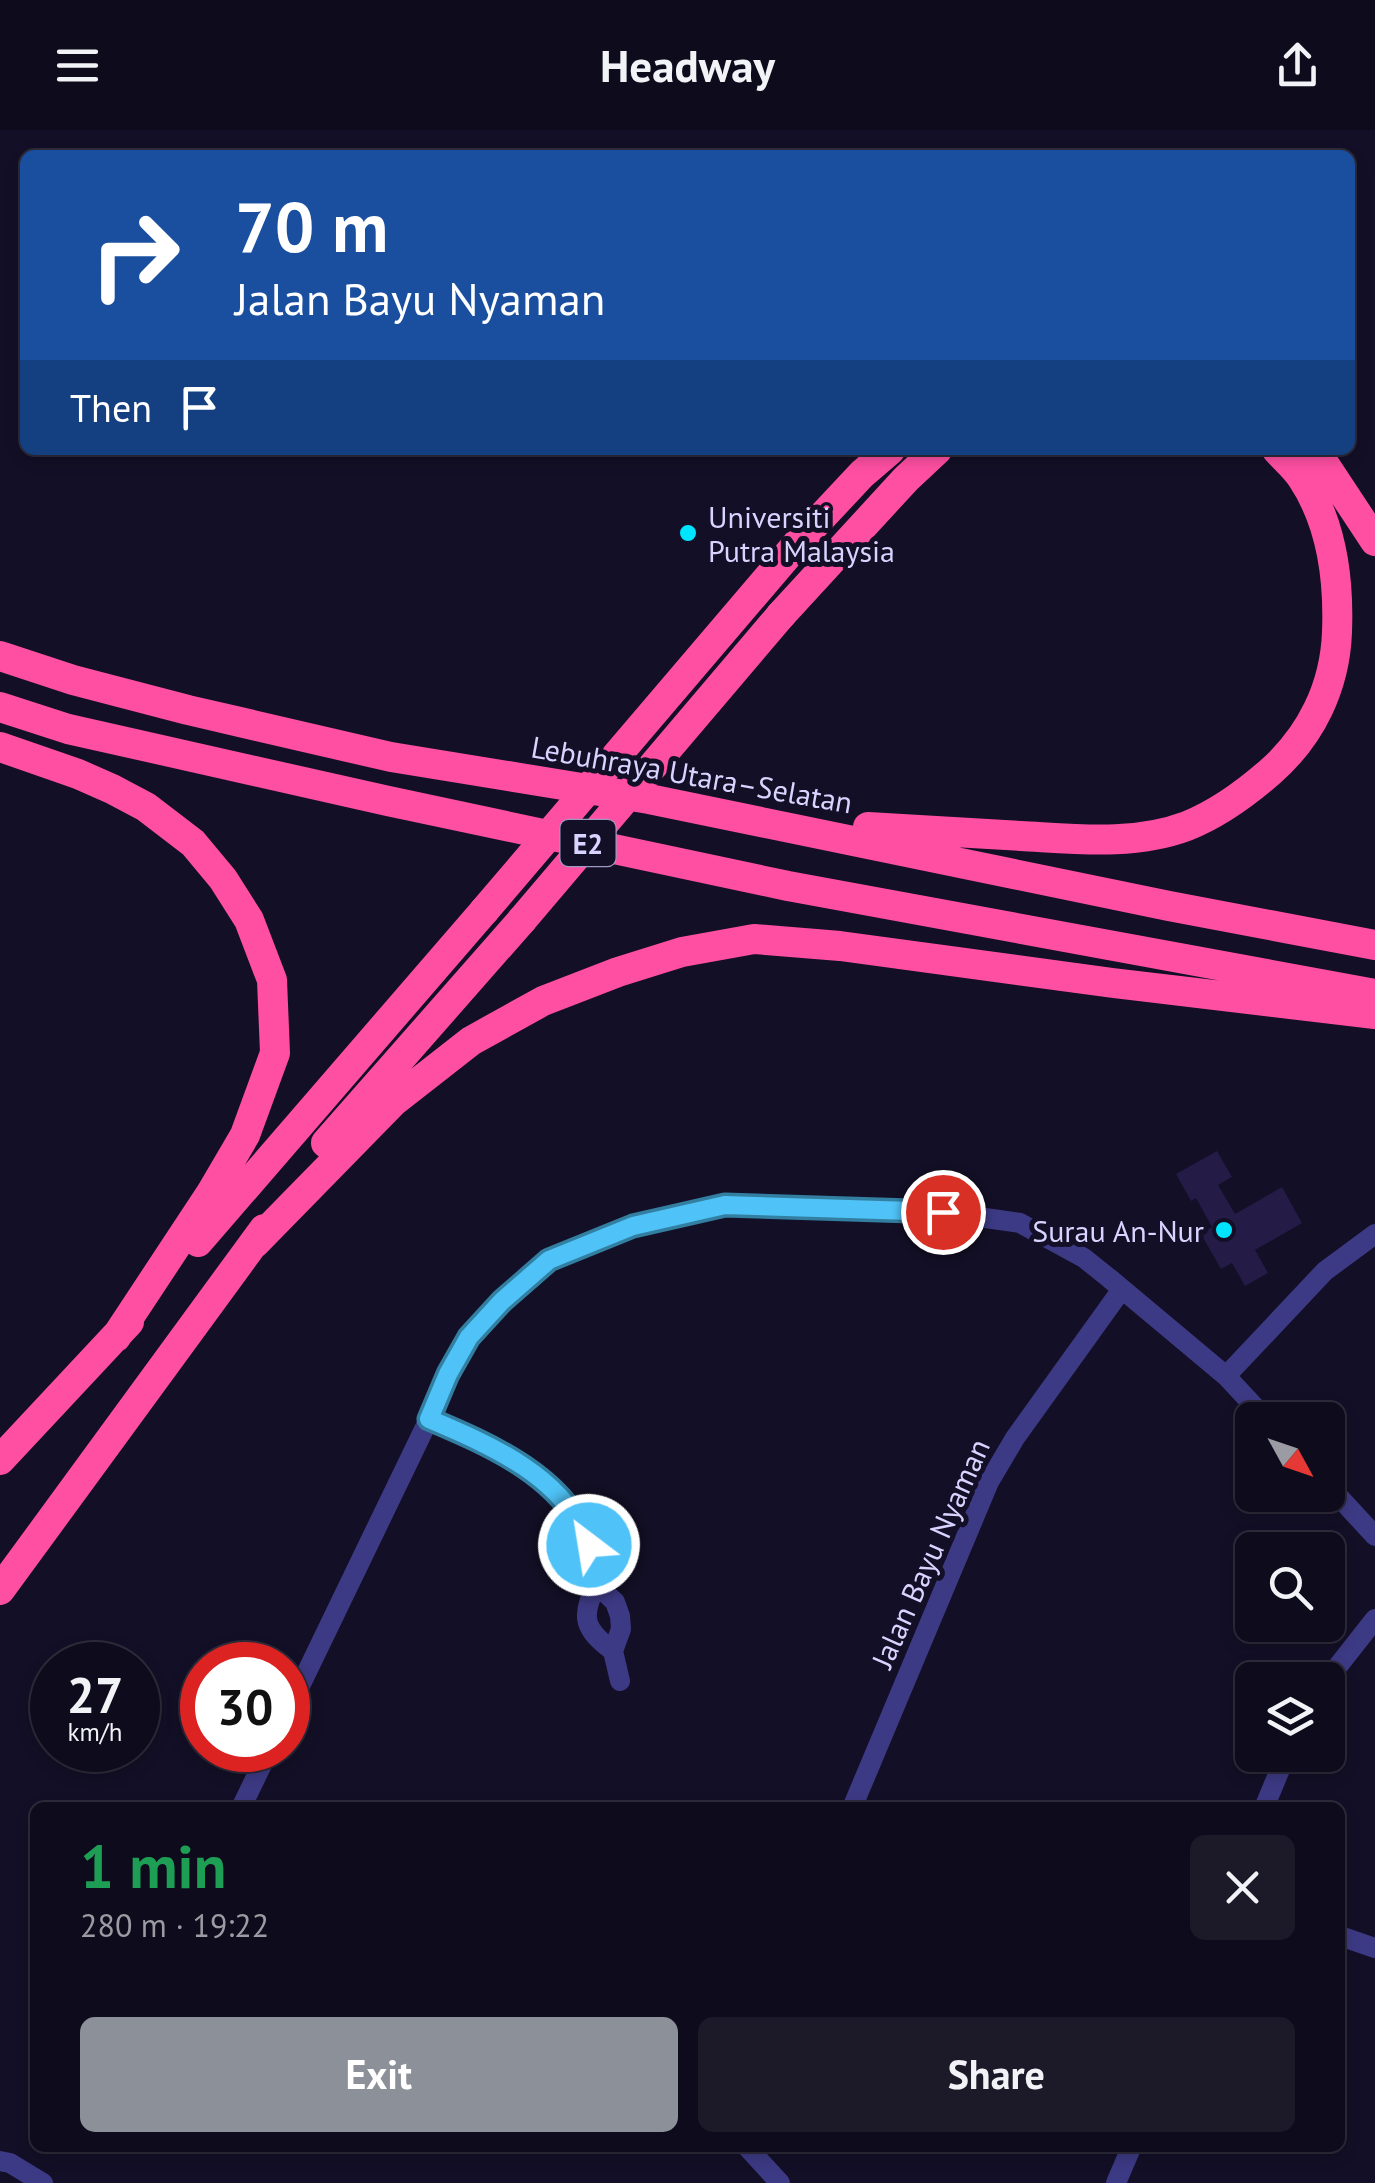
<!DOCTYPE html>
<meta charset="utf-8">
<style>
:root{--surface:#0e0b1c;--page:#1c1929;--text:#f1f3f6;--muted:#9b9ba3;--line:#2e2b3b;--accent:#8c9099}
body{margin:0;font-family:"PT Sans",sans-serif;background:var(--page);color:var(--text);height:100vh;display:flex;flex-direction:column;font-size:38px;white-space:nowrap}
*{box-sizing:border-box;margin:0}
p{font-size:32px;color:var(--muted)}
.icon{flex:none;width:55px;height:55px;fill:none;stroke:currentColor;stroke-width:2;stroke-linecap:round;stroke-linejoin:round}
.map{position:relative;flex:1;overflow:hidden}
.side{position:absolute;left:30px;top:1672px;width:1315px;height:350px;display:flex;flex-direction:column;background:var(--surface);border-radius:15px;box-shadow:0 5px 15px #0003,0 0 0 2px var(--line)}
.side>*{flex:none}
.hud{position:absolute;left:20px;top:20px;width:1335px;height:305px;border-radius:15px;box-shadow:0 5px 15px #0003,0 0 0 2px var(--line);background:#1a4fa0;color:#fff;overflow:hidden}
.needle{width:65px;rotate:130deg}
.fabs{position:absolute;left:1235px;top:1272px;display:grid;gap:20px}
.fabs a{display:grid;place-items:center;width:110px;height:110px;border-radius:15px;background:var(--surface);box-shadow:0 5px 15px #0003,0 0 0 2px var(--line);font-size:50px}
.speed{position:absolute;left:30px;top:1512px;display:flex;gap:20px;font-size:50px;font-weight:700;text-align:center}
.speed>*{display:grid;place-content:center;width:130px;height:130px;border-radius:50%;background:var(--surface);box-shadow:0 5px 15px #0003,0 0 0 2px var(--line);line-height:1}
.speed small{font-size:25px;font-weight:400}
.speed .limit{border:15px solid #d22;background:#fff;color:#111}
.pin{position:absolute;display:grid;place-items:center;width:85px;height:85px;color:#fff;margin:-42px;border:5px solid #fff;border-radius:50%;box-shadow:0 2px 10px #0007}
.me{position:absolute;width:110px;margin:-55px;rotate:329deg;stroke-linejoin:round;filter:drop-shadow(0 0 8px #0008)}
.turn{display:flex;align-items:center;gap:35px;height:210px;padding:0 50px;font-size:45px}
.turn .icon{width:130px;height:130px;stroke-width:2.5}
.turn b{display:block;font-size:70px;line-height:85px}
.then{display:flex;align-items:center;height:95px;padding:0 50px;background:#0003;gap:20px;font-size:38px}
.round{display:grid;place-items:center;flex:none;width:105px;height:105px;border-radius:15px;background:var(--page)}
.head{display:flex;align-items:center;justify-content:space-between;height:170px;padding:0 50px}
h1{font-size:60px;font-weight:700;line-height:75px;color:#1e9e55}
.action{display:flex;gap:20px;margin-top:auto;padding:20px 50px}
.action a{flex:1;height:115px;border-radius:15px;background:var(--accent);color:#fff;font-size:40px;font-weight:700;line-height:115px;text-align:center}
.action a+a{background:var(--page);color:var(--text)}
header{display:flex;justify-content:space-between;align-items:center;height:130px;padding:0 50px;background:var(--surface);font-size:45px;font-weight:700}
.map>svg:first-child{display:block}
</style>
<header><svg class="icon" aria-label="menu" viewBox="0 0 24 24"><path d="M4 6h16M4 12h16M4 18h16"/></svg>Headway<svg class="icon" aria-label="share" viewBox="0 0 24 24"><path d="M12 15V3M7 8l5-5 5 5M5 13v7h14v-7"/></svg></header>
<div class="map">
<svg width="1375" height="2053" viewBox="0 0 1375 2053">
<rect width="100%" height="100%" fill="#130f26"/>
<path fill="#241b47" d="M1217 1021 1232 1047 1218 1055 1235 1084 1282 1057 1302 1093 1255 1120 1268 1143 1245 1156 1232 1133 1221 1139 1201 1104 1212 1097 1196 1068 1191 1071 1176 1044Z"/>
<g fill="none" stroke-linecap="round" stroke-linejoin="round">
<path stroke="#3d3a85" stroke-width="20" d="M1226 1246 1325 1141 1375 1104
M429 1289 485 1313 544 1352 578 1389 585 1402 597 1455C579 1487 585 1500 613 1521
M1328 1355 1375 1406
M597 1455 615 1472 620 1486 621 1499 613 1521 620 1551
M1327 1550 1375 1489
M288 1581 429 1289 448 1244 469 1207 502 1171 549 1130 633 1096 725 1075 943 1082 1020 1093 1084 1128 1109 1148 1226 1246 1267 1290
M241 1678 269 1620
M852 1678 989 1352 1015 1308 1122 1159
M1264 1678 1286 1625
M1340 1806 1375 1818
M748 2018 780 2053
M0 2031 10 2033 43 2053
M1116 2053 1131 2018"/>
<path stroke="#ff4fa3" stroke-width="30" d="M1315 320 1375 411
M803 407 862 344 890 320
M781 485 906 349 937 320
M0 526 73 550 188 580 391 627 649 669 1169 776 1375 815
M0 577 68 599 388 671 788 756 1375 864
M0 617 78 644 112 659 146 677 193 713 223 749 249 790 272 850 275 923 245 1005 211 1063 116 1207
M868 697C919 700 970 703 1021 706 1076 709 1134 716 1187 696 1217 684 1246 663 1270 642 1311 606 1335 557 1337 502 1339 450 1332 393 1302 348 1296 338 1285 329 1277 320
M326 1013 522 790
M198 1112 484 781
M255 1113 393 972 471 911 543 871 618 842 682 822 754 809 840 816 1113 853 1375 884
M0 1330 129 1192
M0 1460 264 1099"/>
<path stroke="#ff4fa3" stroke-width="30" d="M484 781 803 407
M522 790 781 485"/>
</g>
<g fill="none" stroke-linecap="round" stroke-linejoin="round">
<defs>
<path id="route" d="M589 1415C566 1347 490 1315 429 1289L448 1244 469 1207 502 1171 549 1130 633 1096 725 1075 943 1082"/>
</defs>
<use href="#route" stroke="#337fa1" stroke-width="25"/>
<use href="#route" stroke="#4fc3f7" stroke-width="18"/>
</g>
<g fill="#00e5ff" stroke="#130f26" stroke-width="4">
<circle cx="688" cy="403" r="10"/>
<circle cx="1224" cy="1100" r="10"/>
</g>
<g text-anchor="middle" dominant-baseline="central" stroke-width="10" stroke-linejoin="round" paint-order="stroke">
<rect fill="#130f26" stroke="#9e99be" stroke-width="2.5" x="560.5" y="690" width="55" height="46" rx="8"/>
<g font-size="28" font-weight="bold" fill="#d9d4ff">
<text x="588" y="713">E2</text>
</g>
<g font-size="30" fill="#d9d4ff" stroke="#130f26" text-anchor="start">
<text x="708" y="386">Universiti<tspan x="708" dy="34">Putra Malaysia</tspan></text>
<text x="1204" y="1100" text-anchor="end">Surau An-Nur</text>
</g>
<g font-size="30" fill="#d9d4ff" stroke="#130f26">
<text transform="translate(692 644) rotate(10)">Lebuhraya Utara–Selatan</text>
<text transform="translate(930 1423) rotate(-66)">Jalan Bayu Nyaman</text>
</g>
</g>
</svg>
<div class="fabs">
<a><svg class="needle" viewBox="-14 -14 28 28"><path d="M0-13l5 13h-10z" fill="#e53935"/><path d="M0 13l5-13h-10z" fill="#9b9ba3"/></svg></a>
<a><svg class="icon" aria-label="search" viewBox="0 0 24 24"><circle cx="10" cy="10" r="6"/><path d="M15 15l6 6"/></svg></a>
<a><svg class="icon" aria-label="layers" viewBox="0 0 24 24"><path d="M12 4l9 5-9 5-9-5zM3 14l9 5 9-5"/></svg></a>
</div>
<div class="speed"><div>27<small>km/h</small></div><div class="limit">30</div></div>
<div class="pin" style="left:943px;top:1082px;background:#d93025"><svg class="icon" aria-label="arrive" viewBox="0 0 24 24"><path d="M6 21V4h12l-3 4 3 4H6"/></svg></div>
<svg class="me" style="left:589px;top:1415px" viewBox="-20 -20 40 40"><circle r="17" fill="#4fc3f7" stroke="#fff" stroke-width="3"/><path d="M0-11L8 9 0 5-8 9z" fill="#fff"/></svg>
<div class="hud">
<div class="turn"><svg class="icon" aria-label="right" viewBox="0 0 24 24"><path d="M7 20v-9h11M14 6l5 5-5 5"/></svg><div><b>70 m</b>Jalan Bayu Nyaman</div></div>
<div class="then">Then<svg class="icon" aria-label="arrive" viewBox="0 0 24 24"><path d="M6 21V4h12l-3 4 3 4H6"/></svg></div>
</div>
<section class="side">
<div class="head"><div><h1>1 min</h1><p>280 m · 19:22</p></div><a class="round"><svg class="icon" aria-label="close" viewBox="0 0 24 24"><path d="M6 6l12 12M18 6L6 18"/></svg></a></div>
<div class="action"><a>Exit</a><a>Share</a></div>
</section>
</div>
